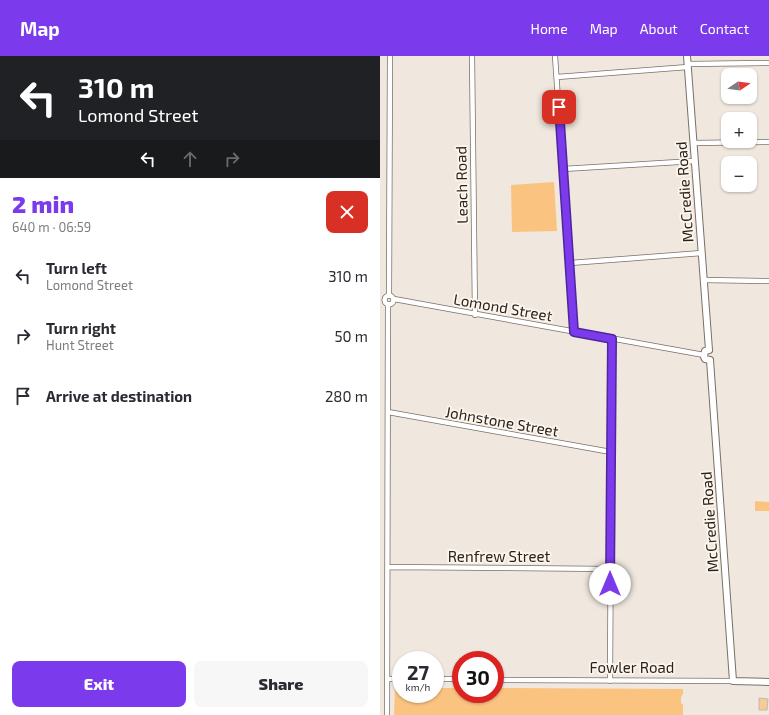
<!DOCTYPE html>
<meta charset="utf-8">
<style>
:root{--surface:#fff;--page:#f7f7f7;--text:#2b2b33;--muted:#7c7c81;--accent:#7c3aed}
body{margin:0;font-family:"Exo 2",sans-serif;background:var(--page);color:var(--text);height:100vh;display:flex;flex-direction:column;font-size:15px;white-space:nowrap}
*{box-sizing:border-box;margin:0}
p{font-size:13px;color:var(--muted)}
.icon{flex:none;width:22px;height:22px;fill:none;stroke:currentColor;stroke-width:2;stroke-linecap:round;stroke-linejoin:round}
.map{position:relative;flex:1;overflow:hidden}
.sheet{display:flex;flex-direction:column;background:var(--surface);width:380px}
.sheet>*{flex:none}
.hud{background:#202124;color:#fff;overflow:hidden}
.needle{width:26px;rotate:77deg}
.tools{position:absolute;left:341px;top:12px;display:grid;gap:8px}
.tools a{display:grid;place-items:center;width:36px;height:36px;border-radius:8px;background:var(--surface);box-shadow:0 1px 3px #0004;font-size:20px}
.speed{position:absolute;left:12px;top:595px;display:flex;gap:8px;font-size:20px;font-weight:700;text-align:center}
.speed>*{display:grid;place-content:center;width:52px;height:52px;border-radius:50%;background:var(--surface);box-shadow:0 1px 3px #0004;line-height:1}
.speed small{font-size:10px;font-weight:400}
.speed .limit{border:6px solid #d22;background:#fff;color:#111}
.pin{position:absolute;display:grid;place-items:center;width:34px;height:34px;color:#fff;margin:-17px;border-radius:8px;box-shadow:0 2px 6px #0006}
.me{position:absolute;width:44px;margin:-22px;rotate:0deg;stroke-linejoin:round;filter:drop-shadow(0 0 3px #0008)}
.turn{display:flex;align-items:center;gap:14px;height:84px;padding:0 12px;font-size:18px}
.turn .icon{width:52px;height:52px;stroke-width:2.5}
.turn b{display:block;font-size:28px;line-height:34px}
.lanes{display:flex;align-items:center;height:38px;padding:0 12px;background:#0003;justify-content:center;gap:20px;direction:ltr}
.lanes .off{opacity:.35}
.round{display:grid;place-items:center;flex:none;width:42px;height:42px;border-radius:8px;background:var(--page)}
.overview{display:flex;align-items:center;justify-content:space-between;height:68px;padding:0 12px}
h1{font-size:24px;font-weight:800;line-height:30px;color:var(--accent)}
.button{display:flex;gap:8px;margin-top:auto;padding:8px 12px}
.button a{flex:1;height:46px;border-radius:8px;background:var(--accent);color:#fff;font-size:16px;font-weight:800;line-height:46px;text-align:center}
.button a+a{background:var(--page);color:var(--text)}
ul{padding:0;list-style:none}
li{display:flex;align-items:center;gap:12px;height:60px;padding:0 12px}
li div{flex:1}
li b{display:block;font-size:15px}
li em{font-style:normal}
header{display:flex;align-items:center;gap:24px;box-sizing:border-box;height:56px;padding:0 20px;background:var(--accent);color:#fff}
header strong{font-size:19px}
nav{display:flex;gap:22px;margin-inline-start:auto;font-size:14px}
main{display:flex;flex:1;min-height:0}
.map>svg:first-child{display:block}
</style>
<header>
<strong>Map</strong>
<nav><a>Home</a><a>Map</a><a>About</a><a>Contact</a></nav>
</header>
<main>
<section class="sheet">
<div class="hud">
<div class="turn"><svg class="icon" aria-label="left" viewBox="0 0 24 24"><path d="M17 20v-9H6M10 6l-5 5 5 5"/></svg><div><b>310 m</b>Lomond Street</div></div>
<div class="lanes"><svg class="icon" aria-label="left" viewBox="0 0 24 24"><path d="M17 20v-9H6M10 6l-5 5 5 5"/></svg><svg class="icon off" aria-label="ahead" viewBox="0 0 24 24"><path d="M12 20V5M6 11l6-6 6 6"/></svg><svg class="icon off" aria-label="right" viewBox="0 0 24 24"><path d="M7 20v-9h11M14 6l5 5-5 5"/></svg></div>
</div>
<div class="overview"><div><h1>2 min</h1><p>640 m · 06:59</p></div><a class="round" style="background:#d93025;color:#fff"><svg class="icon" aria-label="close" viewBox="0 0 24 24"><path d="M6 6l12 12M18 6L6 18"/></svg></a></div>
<ul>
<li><svg class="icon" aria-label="left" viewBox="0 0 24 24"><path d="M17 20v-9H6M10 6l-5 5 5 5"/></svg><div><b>Turn left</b><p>Lomond Street</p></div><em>310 m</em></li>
<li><svg class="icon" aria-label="right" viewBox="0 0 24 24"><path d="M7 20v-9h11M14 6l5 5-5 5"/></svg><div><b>Turn right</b><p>Hunt Street</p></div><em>50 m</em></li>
<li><svg class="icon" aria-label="arrive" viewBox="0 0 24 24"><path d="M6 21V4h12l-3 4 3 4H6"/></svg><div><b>Arrive at destination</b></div><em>280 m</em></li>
</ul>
<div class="button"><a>Exit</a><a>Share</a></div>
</section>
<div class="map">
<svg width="389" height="659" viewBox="0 0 389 659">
<rect width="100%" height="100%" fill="#f0e8de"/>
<path fill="#fbc380" d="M174 126 177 175 132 176 131 129Z
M375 445 389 446V455H375Z
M15 632H21V638H55V632H81V638H115V632L303 633V638L301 641V647L303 649V659H14Z"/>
<path fill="#f8cb96" stroke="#c1b9b0" d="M379 642 388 643 387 654H379Z"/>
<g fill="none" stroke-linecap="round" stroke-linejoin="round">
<defs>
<path id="street" d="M92 0 95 259
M175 0 194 276
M308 8 389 7
M177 21 308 11
M314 87 389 86
M183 113 315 105
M190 207 322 197
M324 224 389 225
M9 239 10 0
M4.5 244a4.5 4.5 0 1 1 9 0a4.5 4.5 0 1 1-9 0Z
M14 243 324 299
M8 356 231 396
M8 511 231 513
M7 623H21
M55 623H81
M115 624 353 625
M230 625 232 283
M7 659 8 248"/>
<path id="secondary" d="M307 0 329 294
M329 294 325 295 324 301 325 303 330 304
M330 304 353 625 389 626"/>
</defs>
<use href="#street" stroke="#787068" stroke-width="6"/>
<use href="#secondary" stroke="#787068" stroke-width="8"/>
<use href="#street" stroke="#fff" stroke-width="4.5"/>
<use href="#secondary" stroke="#fff" stroke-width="6"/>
</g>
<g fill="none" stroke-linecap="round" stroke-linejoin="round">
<defs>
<path id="route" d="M179 51 194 276 232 283 230 528"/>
</defs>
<use href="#route" stroke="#51269a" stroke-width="10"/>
<use href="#route" stroke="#7c3aed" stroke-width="7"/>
</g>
<g text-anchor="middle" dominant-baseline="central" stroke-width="3.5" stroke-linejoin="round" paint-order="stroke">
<g font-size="15" fill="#272420" stroke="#fef5ec">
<text transform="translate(81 129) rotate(-91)">Leach Road</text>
<text transform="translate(304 136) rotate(-94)">McCredie Road</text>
<text transform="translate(123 251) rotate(10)">Lomond Street</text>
<text transform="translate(122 365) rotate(10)">Johnstone Street</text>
<text transform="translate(329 466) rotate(-94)">McCredie Road</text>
<text x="119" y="500">Renfrew Street</text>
<text x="252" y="611">Fowler Road</text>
</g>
</g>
</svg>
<div class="tools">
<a><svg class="needle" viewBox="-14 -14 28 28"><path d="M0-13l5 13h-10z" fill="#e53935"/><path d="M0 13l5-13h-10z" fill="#7c7c81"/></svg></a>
<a>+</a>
<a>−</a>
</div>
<div class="speed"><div>27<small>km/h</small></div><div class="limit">30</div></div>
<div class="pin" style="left:179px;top:51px;background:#d93025"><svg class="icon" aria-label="arrive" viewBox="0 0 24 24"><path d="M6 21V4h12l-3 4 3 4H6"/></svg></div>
<svg class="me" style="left:230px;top:528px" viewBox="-20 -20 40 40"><circle r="19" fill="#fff"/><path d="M0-13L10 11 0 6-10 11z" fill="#7c3aed"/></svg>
</div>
</main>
